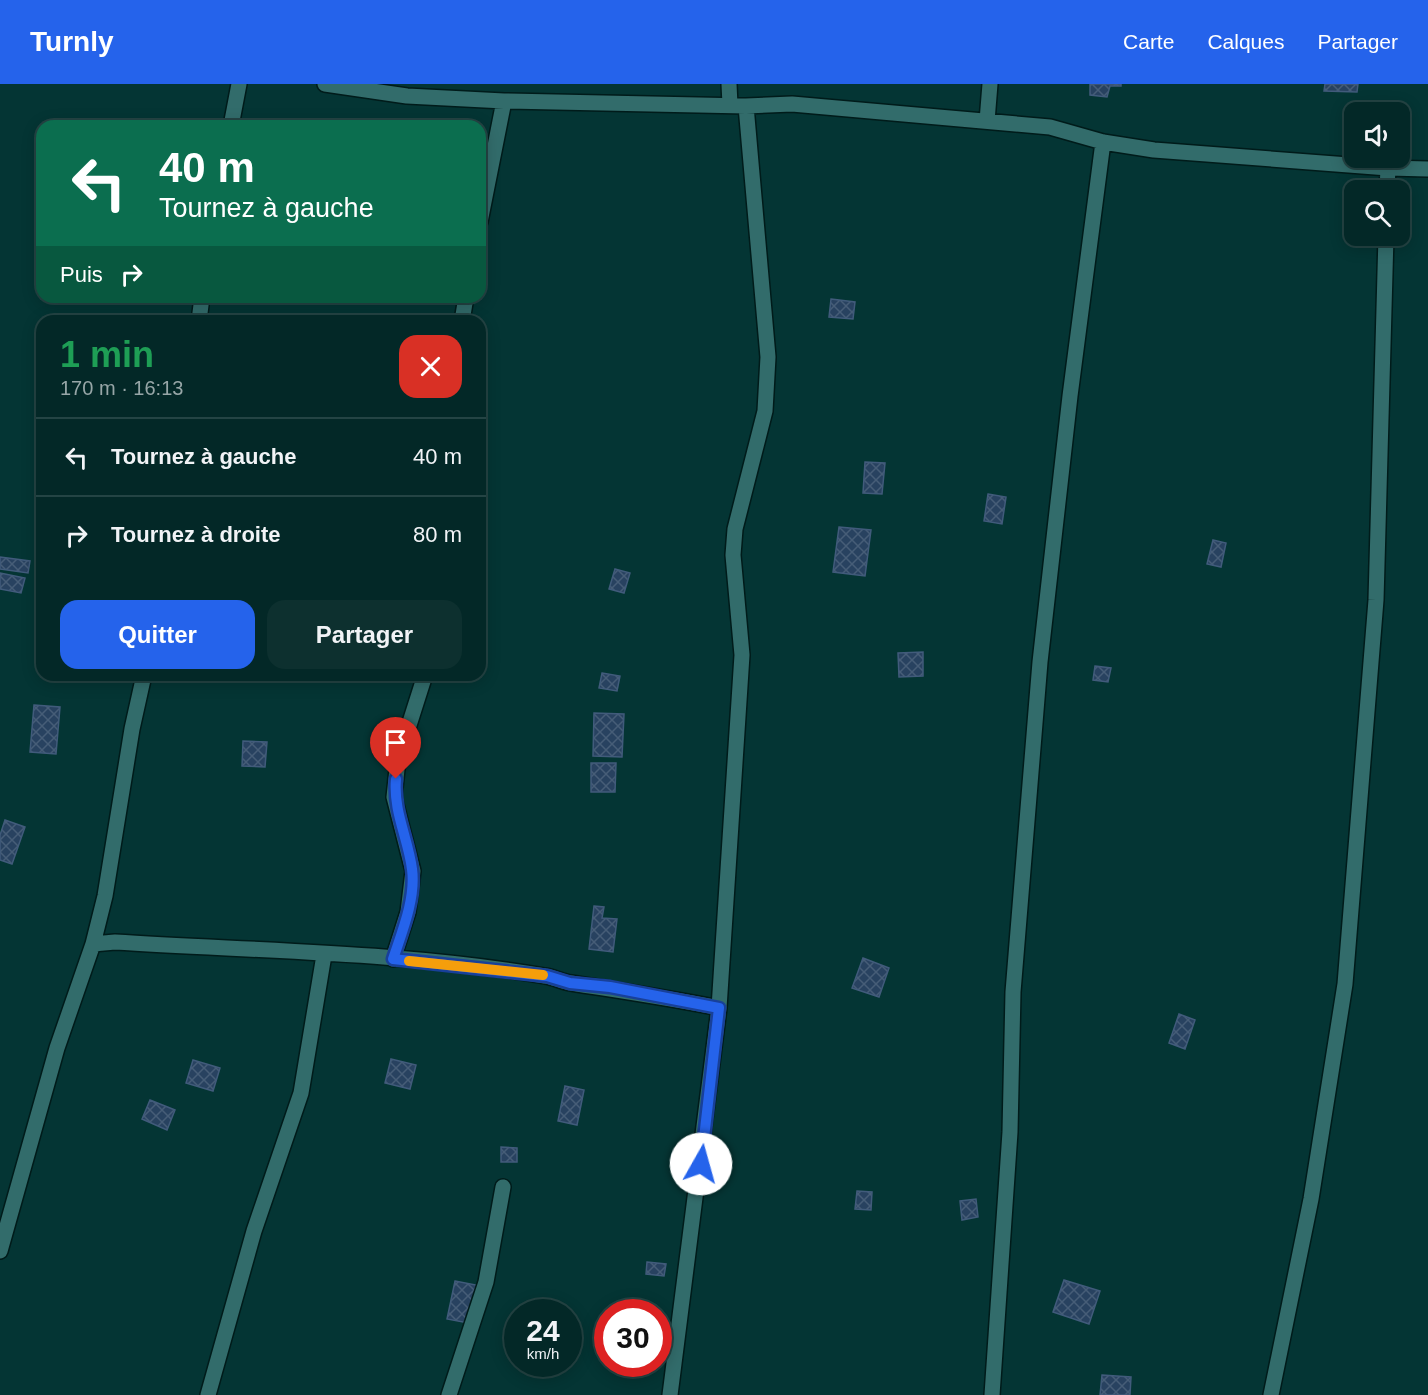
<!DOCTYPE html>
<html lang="fr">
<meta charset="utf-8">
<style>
:root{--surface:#032827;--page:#0d302f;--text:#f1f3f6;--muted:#97a6a7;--line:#244444;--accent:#2563eb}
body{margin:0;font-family:Arial,sans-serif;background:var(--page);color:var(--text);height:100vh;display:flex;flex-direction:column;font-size:22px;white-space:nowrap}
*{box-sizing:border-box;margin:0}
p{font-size:20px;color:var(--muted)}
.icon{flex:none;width:33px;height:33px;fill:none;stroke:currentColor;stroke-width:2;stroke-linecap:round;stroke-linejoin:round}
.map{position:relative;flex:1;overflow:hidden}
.panel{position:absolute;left:36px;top:231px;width:450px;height:366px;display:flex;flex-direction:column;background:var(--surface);border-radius:18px;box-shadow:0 3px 15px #0003,0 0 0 2px var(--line)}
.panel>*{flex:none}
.banner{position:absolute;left:36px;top:36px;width:450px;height:183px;border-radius:18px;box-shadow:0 3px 15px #0003,0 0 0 2px var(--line);background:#0b6e4f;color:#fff;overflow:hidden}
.fabs{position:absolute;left:1344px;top:18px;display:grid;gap:12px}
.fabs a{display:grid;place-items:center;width:66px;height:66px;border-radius:12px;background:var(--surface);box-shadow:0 3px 15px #0003,0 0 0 2px var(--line);font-size:30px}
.speed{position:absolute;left:504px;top:1215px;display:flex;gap:12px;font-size:30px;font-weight:700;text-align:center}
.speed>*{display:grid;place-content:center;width:78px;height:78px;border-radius:50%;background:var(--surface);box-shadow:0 3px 15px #0003,0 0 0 2px var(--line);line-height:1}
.speed small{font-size:15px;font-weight:400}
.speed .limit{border:9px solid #d22;background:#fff;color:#111}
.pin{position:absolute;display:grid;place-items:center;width:51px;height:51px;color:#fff;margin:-62px -26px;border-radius:50% 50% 50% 0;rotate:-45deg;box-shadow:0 0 6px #0007}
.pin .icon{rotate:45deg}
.me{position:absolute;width:66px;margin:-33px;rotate:7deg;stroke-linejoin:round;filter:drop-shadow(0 0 4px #0008)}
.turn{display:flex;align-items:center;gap:21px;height:126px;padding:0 24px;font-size:27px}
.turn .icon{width:78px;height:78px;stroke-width:2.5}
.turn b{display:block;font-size:42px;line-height:51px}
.then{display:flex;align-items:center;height:57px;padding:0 24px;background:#0003;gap:12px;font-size:22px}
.round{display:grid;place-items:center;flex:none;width:63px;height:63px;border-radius:18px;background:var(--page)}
.head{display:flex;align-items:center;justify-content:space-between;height:102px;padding:0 24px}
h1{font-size:36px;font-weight:800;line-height:45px;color:#1e9e55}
.action{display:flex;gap:12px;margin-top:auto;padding:12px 24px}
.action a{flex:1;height:69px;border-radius:18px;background:var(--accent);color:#fff;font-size:24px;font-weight:800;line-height:69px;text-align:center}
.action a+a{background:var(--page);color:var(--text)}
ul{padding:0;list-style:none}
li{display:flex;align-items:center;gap:18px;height:78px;padding:0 24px;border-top:2px solid var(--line)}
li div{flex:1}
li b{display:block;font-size:22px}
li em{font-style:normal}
header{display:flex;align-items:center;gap:36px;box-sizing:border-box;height:84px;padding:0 30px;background:var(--accent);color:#fff}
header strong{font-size:28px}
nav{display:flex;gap:33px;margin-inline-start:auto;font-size:21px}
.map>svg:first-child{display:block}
</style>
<header>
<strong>Turnly</strong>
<nav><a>Carte</a><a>Calques</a><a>Partager</a></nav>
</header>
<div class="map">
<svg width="1428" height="1311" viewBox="0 0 1428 1311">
<defs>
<pattern id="building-cross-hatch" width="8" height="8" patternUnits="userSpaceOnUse" patternTransform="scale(1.5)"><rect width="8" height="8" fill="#284260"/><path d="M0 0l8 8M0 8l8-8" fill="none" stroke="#465d77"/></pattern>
</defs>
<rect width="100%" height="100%" fill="#043534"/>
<path fill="url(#building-cross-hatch)" stroke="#415b7b" stroke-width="1.5" d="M1090 0H1121V2H1110L1107 13 1090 11Z
M1325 0H1358L1357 8 1324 7Z
M831 215 855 218 853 235 829 233Z
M865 378 885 379 882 410 863 409Z
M988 410 1006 413 1002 440 984 437Z
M839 443 871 446 865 492 833 488Z
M1213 456 1226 459 1221 483 1207 480Z
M0 473 30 477 28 489 0 485Z
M615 485 630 489 624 509 609 505Z
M0 489 25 494 21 509 0 505Z
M923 568V592L899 593 898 569Z
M1095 582 1111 584 1108 598 1093 596Z
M602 589 620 592 617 607 599 604Z
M34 621 60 623 56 670 30 668Z
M594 629 624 630 622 673 593 672Z
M243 657 267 658 265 683 242 682Z
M591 679H616L615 708H591Z
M5 736 25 743 12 780 0 776V751Z
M594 822 604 823 602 834 617 835 613 868 589 865Z
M863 874 889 884 879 913 852 904Z
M1179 930 1195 936 1185 965 1169 959Z
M391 975 416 981 410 1005 385 999Z
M193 976 220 984 213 1007 186 999Z
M565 1002 584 1006 577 1041 558 1037Z
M150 1016 175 1026 167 1046 142 1035Z
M501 1063 517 1064V1078H501Z
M857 1107 872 1108 871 1126 855 1125Z
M976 1115 978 1133 962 1136 960 1117Z
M647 1178 666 1180 664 1192 646 1190Z
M1064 1196 1100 1207 1089 1240 1053 1228Z
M455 1197 476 1201 468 1239 447 1235Z
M1102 1291 1131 1293 1130 1311H1100Z"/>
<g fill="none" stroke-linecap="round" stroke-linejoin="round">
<defs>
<path id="minor" d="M325 0 407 12 504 17 746 22 792 20 1050 43 1103 58 1154 66 1388 84 1428 85
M729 0 730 21
M987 37 990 0
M231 42 239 0
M1387 106 1388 84
M480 138 504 17
M199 237 202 213
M462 237 466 213
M93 860 115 858C258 867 404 868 545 892 554 893 562 898 571 899 621 907 670 914 719 924
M393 875 408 828 413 787 394 713 398 676 425 591
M0 1167 57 964 93 860 105 812 132 645 144 591
M208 1311 254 1147 301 1009 324 871
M449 1311 486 1198 503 1103
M670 1311 719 924 742 571 733 471 735 445 765 327 768 273 746 22
M992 1311 1010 1048 1013 908 1040 578 1070 312 1103 58
M1271 1311 1311 1115 1345 900 1376 516 1386 152"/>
</defs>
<use href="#minor" stroke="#001b1a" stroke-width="18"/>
<use href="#minor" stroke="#326c6b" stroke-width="15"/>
</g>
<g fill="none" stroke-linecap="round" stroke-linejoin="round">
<defs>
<path id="route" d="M396 695C393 727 408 754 412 785 416 814 402 848 393 875L547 892 570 899 610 903 719 924 701 1080"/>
</defs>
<use href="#route" stroke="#184099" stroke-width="15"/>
<use href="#route" stroke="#2563eb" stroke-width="10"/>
<path stroke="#f59e0b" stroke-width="10" d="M409 877 543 891"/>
</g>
</svg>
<div class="fabs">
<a><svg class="icon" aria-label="sound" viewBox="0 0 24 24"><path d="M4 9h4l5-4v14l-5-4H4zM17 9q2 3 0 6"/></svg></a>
<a><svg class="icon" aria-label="search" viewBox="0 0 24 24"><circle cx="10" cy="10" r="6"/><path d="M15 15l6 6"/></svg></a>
</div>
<div class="speed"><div>24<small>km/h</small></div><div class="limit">30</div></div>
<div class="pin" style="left:396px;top:695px;background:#d93025"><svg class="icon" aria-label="arrive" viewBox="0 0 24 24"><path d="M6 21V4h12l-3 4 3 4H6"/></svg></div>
<svg class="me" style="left:701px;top:1080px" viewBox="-20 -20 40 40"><circle r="19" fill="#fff"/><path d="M0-13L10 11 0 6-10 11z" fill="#2563eb"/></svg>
<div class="banner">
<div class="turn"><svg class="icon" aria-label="left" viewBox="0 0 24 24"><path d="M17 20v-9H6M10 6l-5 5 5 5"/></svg><div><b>40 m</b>Tournez à gauche</div></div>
<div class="then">Puis<svg class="icon" aria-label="right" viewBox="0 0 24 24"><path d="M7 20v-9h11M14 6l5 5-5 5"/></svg></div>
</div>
<section class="panel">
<div class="head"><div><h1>1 min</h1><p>170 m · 16:13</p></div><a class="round" style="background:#d93025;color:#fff"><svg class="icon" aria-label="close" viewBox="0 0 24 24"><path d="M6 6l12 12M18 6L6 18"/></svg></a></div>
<ul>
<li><svg class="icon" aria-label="left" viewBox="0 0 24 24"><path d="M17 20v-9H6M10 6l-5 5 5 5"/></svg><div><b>Tournez à gauche</b></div><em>40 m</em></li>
<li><svg class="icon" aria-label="right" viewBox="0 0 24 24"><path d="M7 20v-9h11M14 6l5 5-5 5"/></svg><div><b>Tournez à droite</b></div><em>80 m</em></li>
</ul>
<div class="action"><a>Quitter</a><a>Partager</a></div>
</section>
</div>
